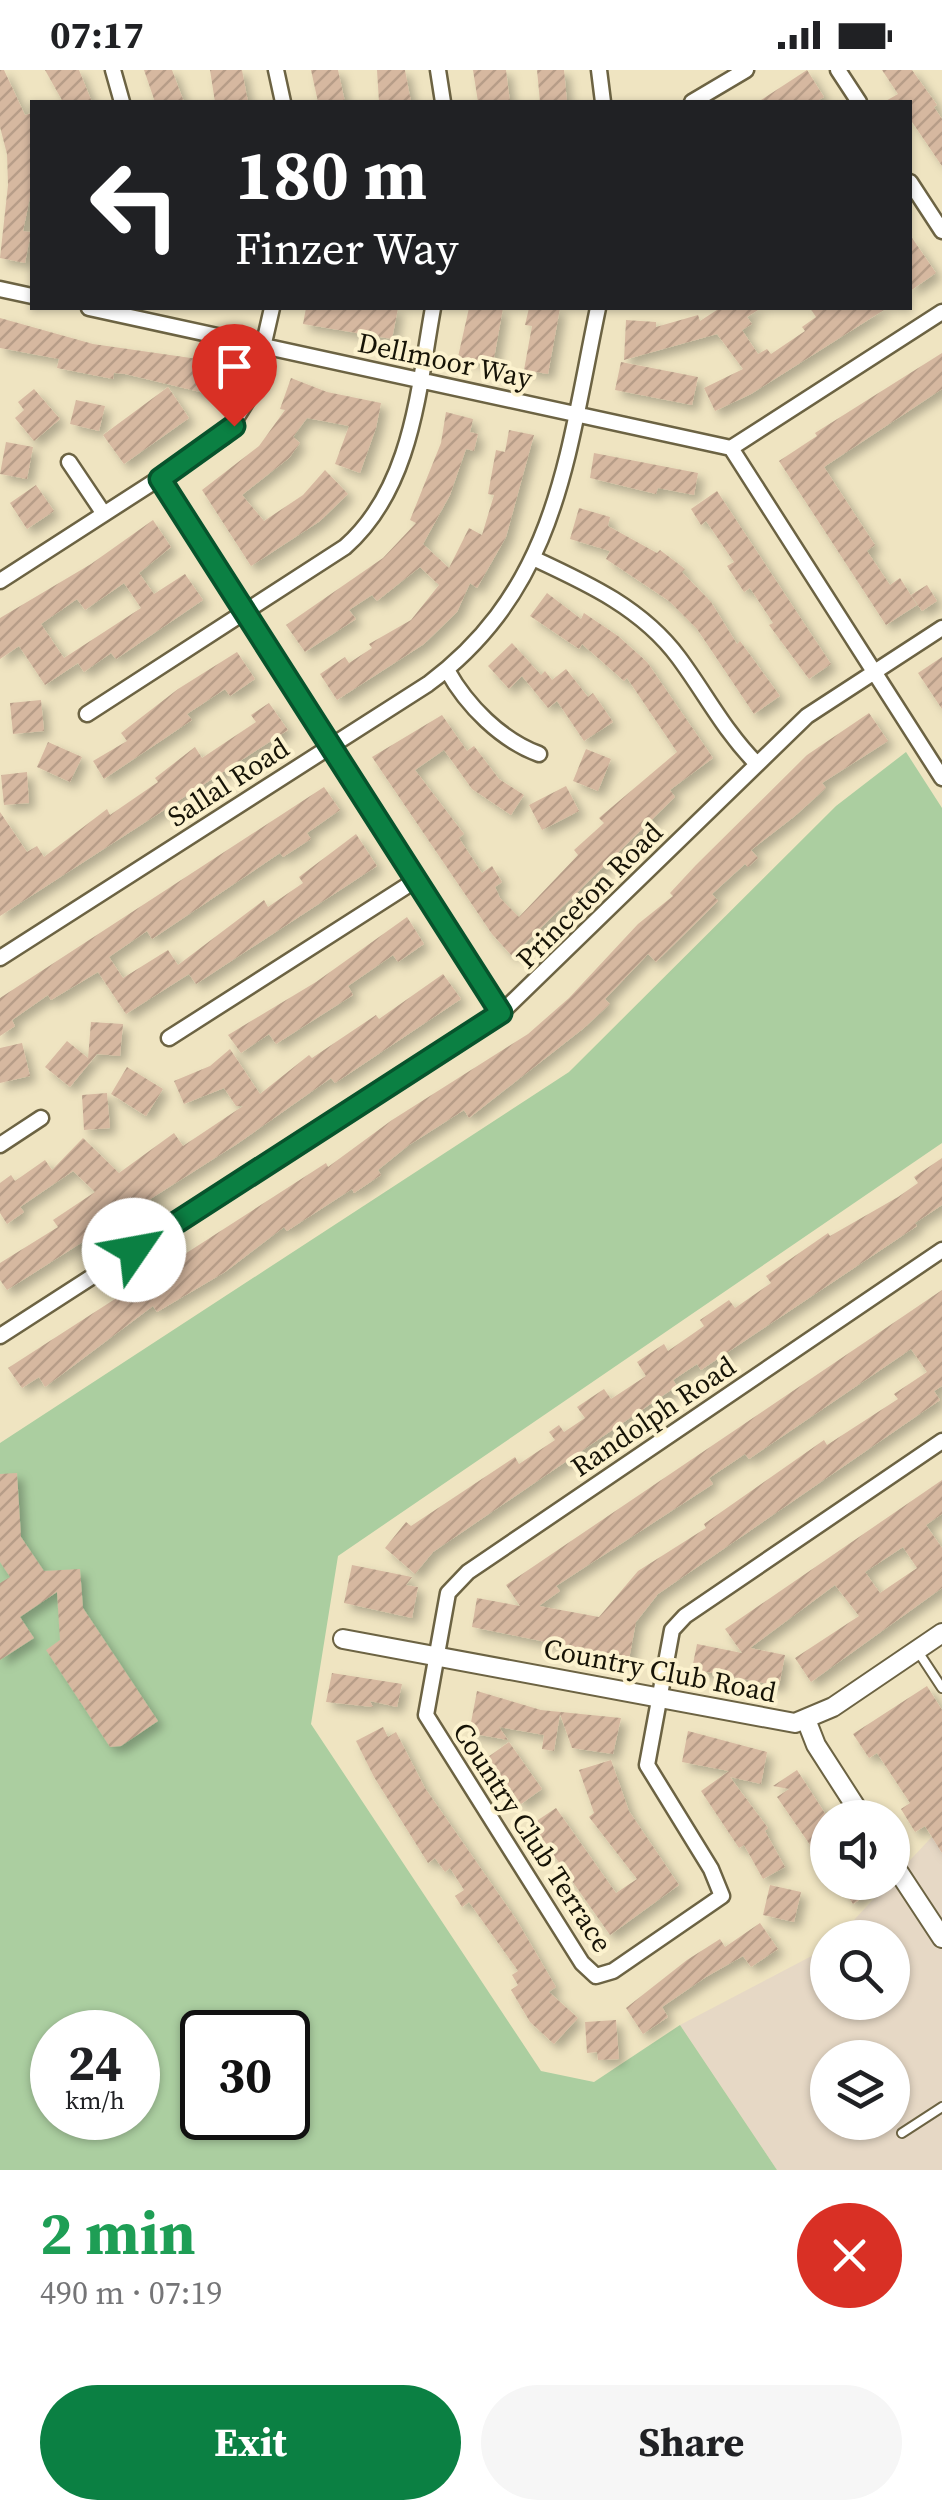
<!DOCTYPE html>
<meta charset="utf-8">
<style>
:root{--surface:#fff;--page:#f6f6f6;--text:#202124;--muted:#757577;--accent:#0b8043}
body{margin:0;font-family:"Source Serif 4",serif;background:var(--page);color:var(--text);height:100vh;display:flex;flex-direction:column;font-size:38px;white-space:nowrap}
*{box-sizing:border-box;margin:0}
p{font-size:32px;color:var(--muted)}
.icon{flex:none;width:55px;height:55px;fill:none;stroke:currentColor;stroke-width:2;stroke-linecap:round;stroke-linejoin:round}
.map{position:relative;height:2100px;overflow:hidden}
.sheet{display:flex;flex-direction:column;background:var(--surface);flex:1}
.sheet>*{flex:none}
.banner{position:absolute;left:30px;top:30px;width:882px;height:210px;border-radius:0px;box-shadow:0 2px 8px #0004;background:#202124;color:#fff;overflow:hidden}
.controls{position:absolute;left:810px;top:1730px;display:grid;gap:20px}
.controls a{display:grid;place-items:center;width:100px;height:100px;border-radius:50%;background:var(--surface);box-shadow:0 2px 8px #0004;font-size:50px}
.speed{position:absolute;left:30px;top:1940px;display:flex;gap:20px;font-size:50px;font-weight:700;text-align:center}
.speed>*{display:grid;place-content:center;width:130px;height:130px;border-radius:50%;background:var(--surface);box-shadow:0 2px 8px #0004;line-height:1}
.speed small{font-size:25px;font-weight:400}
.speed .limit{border:5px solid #111;border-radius:15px;background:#fff;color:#111}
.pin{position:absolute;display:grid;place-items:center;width:85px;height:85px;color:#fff;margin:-102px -42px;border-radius:50% 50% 50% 0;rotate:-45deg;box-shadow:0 0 10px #0007}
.pin .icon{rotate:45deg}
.me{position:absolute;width:110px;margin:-55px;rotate:57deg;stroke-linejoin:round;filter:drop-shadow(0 0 8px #0008)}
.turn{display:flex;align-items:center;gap:35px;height:210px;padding:0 40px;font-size:45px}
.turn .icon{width:130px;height:130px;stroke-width:2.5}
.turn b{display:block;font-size:70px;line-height:85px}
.round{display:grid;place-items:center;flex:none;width:105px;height:105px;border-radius:52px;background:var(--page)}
.headline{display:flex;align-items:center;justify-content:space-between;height:170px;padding:0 40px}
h1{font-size:60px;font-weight:700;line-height:75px;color:#1e9e55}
.primary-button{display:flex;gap:20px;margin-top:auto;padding:20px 40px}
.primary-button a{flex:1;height:115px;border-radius:60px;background:var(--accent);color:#fff;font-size:40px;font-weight:700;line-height:115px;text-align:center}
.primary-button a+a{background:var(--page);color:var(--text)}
.status{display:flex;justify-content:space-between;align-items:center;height:70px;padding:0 50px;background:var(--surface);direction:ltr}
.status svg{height:28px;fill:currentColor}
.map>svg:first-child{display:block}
</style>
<div class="status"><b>07:17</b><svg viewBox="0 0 49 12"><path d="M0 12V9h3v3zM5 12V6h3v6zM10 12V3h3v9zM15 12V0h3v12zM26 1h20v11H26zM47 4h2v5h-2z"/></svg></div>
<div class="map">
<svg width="942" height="2100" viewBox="0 0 942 2100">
<defs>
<pattern id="building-hatch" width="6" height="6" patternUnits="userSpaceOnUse" patternTransform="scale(2.5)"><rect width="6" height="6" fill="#d6b8a0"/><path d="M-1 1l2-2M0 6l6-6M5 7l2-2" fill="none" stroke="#b79d88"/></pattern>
<filter id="shadow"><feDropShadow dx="6" dy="6" stdDeviation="5" flood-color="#0004"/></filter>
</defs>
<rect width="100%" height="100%" fill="#efe4c1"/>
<path fill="#e6d8c5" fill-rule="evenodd" d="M942 1756V2100H777L680 1955 827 1878 828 1932H892V1868L838 1867ZM828 1988H892V2052H828Z"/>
<path fill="#abcea0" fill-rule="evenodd" d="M906 682 942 738V1073L338 1486 311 1654 541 2001 594 2012 680 1955 777 2100H0V1373L569 1002 836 736ZM52 1962H138V2048H52ZM202 1962H288V2048H202Z"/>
<path fill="url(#building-hatch)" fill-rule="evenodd" filter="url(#shadow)" d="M0 0H4L25 45 32 43V117L23 161 31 162 25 193 0 188 8 115 7 84 0 57Z
M45 0H79L92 32H63Z
M144 0H172L184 32H155Z
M210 0H242L248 32H215Z
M311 0H338L345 32H318Z
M377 0H405L411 32H379Z
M473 0H506L510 32H478Z
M537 0H564L567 32H540Z
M807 0 824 27 815 32H758Z
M882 0H912L937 35 934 37 942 49V96L910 49V32H884L898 24Z
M910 165 936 203 910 221Z
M306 238H398L392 269 303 254Z
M469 238H503L493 294 458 287Z
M529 238H560L548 304 524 300 532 256 525 255Z
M720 238H761L747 247 752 254 742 260 758 284 767 279 771 284 805 261 802 257 816 247 810 238H887L751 324 715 341 704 318 743 299 717 264 624 290 626 250 656 252V257L698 245 700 251Z
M0 248 93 274 219 292 213 325 125 304 114 303 113 309 57 298 59 289 0 278Z
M942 283V319L824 397 875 475 867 481 890 515 900 508 917 535 886 555 779 391 817 366 815 363Z
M621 292 698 307 692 335 615 320Z
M291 308 327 322 381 333 376 358 360 403 335 394 349 356 307 348 293 367 300 373 289 388 242 425 264 451 303 425 325 400 348 424 320 451 251 496 202 420 259 376 285 340 280 339Z
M168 317 189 348 124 394 103 365Z
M34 319 60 349 34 371 15 348 24 340 18 332Z
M76 330 105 336 99 361 70 354Z
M446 342 473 349 470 362 478 364 474 381 466 379 450 425 423 474 449 498 469 458 482 465 494 425 488 424 496 380 505 382 509 360 534 365 506 467 477 518 470 513 457 542 424 574 337 630 320 604 345 587 349 593 372 578 369 574 411 550 439 515 420 497 377 531 372 525 349 540 356 549 305 582 286 555 383 488 416 453 410 450 441 373Z
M6 372 33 377 27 409 0 404Z
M594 383 698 403 694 425 658 418 656 424 590 408Z
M36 415 54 441 27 459 10 433Z
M717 421 831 594 809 609 769 555 773 553 750 518 744 522 727 496 734 492 706 451 701 455 691 439Z
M579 438 610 447 608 456 657 483 660 480 685 499 682 502 711 532 737 574 740 571 780 626 754 644 697 559 669 531 606 489 610 481 570 469Z
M153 450 171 477 139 503 154 524 185 504 203 530 116 589 111 583 84 602 78 593 45 615 19 576 0 589V548L91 494ZM124 513 141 538 64 588 41 554 77 529 85 540Z
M927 515 937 531 922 541 911 525Z
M547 523 581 549 584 543 618 566 647 592 713 688 670 720 675 727 512 886 492 864 372 687 442 645 467 681 474 676 499 709 524 725 511 745 472 719 444 680 415 700 464 764 459 768 482 803 492 796 502 812 495 817 500 828 519 847 578 785 574 780 604 753 599 748 677 682 627 608 624 611 582 574 579 579 530 546Z
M512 573 541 605 545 601 552 610 566 599 588 627 593 623 613 652 584 671 557 631 548 638 522 606 509 619 488 596Z
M237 582 255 609 230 626 225 619 187 644 192 650 104 709 93 691 127 671 121 663 178 619Z
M942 587V639L918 603Z
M41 630 44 661 13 664 10 633Z
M269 633 288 660 0 846V742L27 782 37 776 44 787 107 739 110 745 158 712 155 708 195 677 202 688 256 652 251 645Z
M869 643 888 671 822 713 826 718 795 746 751 780 758 788 748 797 745 794 712 824 718 831 656 892 648 884 605 929 610 934 584 958 469 1048 464 1040 409 1075 378 1100 381 1105 354 1123 352 1119 287 1161 284 1157 225 1202 157 1242 153 1236 45 1317 39 1307 22 1318 8 1298 326 1093 328 1097 392 1050 528 964 569 928 638 854 673 826 670 823 696 795 807 685Z
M48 672 82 687 70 712 37 697Z
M586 679 611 689 598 721 573 711Z
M27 702 29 733 4 735 1 705Z
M566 716 579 741 542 760 529 735Z
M324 717 340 740 307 763 311 769 283 787 280 783 152 869 147 861 109 887 123 908 168 880 178 895 264 830 268 837 303 813 299 807 356 764 377 796 196 914 189 904 126 944 98 902 51 930 48 925 12 950 15 956 0 966V928Z
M407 847 424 874 398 892 393 885 348 916 353 925 276 974 269 964 241 983 228 965 316 912Z
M443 904 461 929 335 1013 331 1008 237 1074 7 1220 0 1210V1193L58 1157 53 1150 95 1122 73 1101 20 1137 24 1142 7 1154 0 1143V1113L11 1105 15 1111 45 1090 52 1100 83 1068 119 1103 174 1063 183 1076 243 1036H236L224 1018 184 1034 174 1011 210 996 230 979 260 1024 309 985 312 988 376 945 379 949Z
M91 952 123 954 120 986 97 984 70 1017 45 997 67 971 88 988Z
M22 973 30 1006 0 1013V978Z
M127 997 163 1019 146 1046 111 1024Z
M107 1023 110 1058 84 1060 82 1025Z
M942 1088V1135L915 1153 917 1156 701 1300 697 1294 673 1310 677 1316 433 1482 415 1504 385 1478 406 1452 411 1456 515 1387 519 1394 555 1370 549 1362 559 1355 564 1362 585 1348 577 1337 604 1319 611 1329 646 1306 637 1292 664 1274 668 1281 704 1256 700 1250 729 1230 735 1238 771 1213 766 1206 828 1163 830 1166 898 1127 918 1113 914 1107Z
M942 1220V1316L934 1321 940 1330 658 1524 636 1552 629 1589 472 1557 477 1528 520 1536 506 1515ZM911 1279 927 1302 894 1324 898 1329 827 1375 824 1370 704 1454 706 1458 638 1501 599 1547 539 1536 560 1521 556 1516 713 1414 709 1408 745 1384 749 1389Z
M17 1403 21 1467 44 1501 80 1499 83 1538 158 1651 121 1676 110 1677 46 1580 60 1570 57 1522 20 1547 34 1568 0 1590V1513L10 1507 0 1492V1404Z
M942 1410V1444L926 1455 942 1478V1518L811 1612 795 1588 859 1546 835 1515 750 1578 785 1585 779 1616 692 1599 697 1574 742 1583 725 1559ZM903 1477 917 1498 880 1523 865 1502Z
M352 1495 412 1507 406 1515 418 1517 412 1548 344 1533Z
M332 1603 402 1614 397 1637 370 1631 373 1637 326 1632Z
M927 1616 942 1640V1783L925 1756 915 1762 901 1739 910 1733 877 1683 869 1688 853 1664Z
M477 1621 541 1640 621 1648 613 1684 572 1678 560 1644 554 1681 542 1679 544 1665 499 1657 508 1670 469 1663Z
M383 1657 388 1667 396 1662 425 1718 516 1849 556 1917 549 1922 578 1948 554 1974 530 1952 511 1920 518 1915 512 1905 518 1901 469 1832 462 1837 455 1826 464 1820 450 1798 445 1802 435 1788 428 1793 374 1707 356 1671Z
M688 1661 767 1682 761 1714 730 1707 768 1758 765 1761 785 1797 763 1809 744 1775 739 1778 701 1721 729 1701 682 1692Z
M509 1672 542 1719 521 1734 488 1687Z
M611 1690 629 1741 679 1815 610 1865 532 1754 556 1738 616 1823 637 1809 589 1747 594 1743 579 1700Z
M797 1700 828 1748V1801L777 1727 789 1719 773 1716Z
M838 1812H869L874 1820 853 1834Z
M770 1815 801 1822 794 1852 763 1845Z
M760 1853 778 1879 751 1897 743 1886 706 1907 662 1937 668 1947 643 1964 626 1938 687 1890 720 1869 725 1877Z
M616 1950 619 1989 598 1990 597 1982 587 1983 585 1952Z"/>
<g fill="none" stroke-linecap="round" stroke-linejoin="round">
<defs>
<path id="service" d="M917 1580 942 1618
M902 2063 942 2037"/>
<path id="minor" d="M113 0 122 32
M276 0 283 32
M438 0 443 32
M599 0 603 32
M838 0 859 32
M692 32 746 0
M910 112 942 161
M0 219 32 226
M89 238 731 378
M731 378 942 708
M731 378 942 242
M69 392 104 444
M161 409 501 943
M535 489C589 514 643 539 679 588 705 623 725 662 756 693
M0 511 225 366 253 321 272 238
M447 600C467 636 501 670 539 684
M87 644 345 477C412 418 418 321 433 238
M0 888 428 614C558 517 567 385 598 238
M169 968 416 810
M0 1075 41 1048
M942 1180 468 1502 448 1523 426 1645 582 1893 596 1906 613 1901 722 1826 711 1799 647 1695 672 1560 685 1546 942 1371
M0 1266 501 943 807 646 942 558"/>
<path id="tertiary" d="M343 1569 795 1653 833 1637 942 1563
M807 1652 816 1675 863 1748
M892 1792 942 1868"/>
</defs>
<use href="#service" stroke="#6c6343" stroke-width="12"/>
<use href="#minor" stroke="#6c6343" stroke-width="19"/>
<use href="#tertiary" stroke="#6c6343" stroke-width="22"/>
<use href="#service" stroke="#fff" stroke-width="8"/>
<use href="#minor" stroke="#fff" stroke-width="14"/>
<use href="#tertiary" stroke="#fff" stroke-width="18"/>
</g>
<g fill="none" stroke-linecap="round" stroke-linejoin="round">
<defs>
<path id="route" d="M134 1180 501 943 160 409 234 356"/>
</defs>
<use href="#route" stroke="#07532c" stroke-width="25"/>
<use href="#route" stroke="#0b8043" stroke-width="18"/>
</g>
<g text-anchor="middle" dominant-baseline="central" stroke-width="8" stroke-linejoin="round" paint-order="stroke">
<g font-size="28" fill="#171407" stroke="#fcf2ce">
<text transform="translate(445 290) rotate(12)">Dellmoor Way</text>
<text transform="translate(228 712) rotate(-33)">Sallal Road</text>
<text transform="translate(589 825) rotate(-45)">Princeton Road</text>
<text transform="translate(653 1346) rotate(-34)">Randolph Road</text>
<text transform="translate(660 1600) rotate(11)">Country Club Road</text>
<text transform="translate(533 1767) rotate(57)">Country Club Terrace</text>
</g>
</g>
</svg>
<div class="controls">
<a><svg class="icon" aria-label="sound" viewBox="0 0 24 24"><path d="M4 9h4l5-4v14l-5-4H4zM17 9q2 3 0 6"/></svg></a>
<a><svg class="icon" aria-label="search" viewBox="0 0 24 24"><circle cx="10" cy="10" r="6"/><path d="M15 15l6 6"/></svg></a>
<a><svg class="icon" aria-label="layers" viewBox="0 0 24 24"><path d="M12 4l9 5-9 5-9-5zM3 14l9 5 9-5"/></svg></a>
</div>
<div class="speed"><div>24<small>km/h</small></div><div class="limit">30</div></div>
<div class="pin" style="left:234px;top:356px;background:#d93025"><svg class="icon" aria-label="arrive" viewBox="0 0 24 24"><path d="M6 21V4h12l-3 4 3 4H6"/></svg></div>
<svg class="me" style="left:134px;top:1180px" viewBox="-20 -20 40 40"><circle r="19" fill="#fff"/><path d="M0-13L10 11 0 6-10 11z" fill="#0b8043"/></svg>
<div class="banner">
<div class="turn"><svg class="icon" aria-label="left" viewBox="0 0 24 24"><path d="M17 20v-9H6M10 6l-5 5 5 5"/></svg><div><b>180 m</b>Finzer Way</div></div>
</div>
</div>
<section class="sheet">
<div class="headline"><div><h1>2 min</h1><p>490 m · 07:19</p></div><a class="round" style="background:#d93025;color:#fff"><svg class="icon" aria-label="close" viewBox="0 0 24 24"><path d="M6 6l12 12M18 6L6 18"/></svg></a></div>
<div class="primary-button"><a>Exit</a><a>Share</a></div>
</section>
